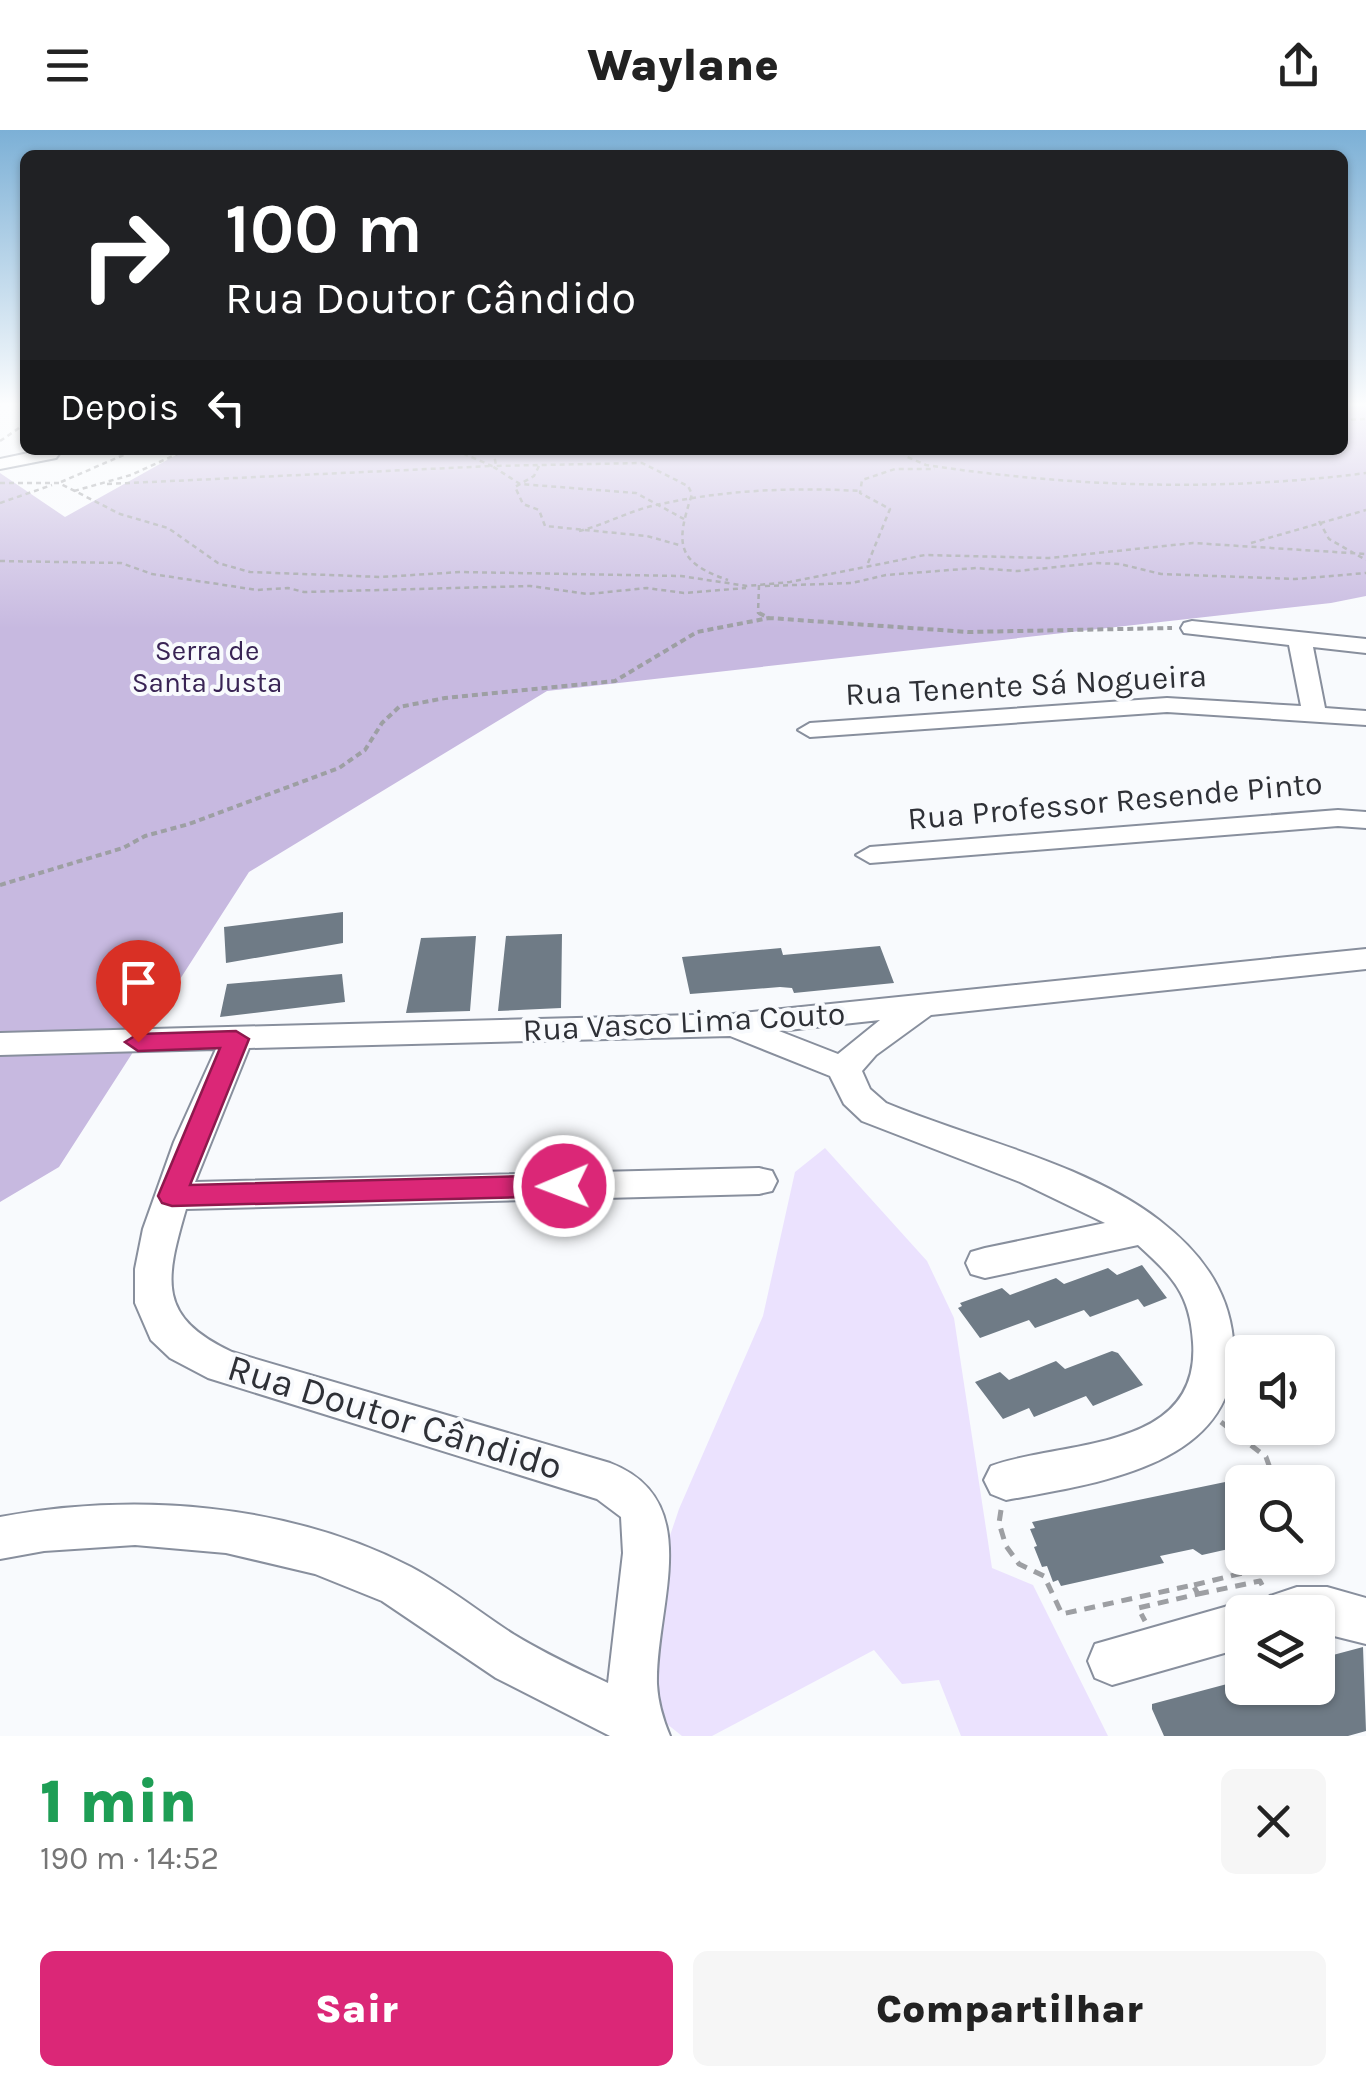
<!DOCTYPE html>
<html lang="pt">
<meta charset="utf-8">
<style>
:root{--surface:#fff;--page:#f6f6f6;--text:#222;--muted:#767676;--accent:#db2777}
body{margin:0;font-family:Karla,sans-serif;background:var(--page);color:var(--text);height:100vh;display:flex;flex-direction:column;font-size:38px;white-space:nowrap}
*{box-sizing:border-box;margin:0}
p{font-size:32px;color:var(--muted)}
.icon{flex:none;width:55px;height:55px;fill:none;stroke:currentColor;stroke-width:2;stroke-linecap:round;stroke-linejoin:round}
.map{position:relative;height:1606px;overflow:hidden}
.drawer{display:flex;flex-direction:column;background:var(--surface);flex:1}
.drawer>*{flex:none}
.top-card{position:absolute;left:20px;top:20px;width:1328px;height:305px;border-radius:15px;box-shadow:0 2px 8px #0004;background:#202124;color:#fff;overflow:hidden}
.controls{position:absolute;left:1225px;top:1205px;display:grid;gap:20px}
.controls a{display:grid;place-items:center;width:110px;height:110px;border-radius:15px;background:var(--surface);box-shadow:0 2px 8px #0004;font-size:50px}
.pin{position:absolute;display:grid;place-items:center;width:85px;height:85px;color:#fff;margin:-102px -42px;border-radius:50% 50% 50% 0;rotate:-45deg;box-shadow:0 0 10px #0007}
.pin .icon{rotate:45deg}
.me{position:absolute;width:110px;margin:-55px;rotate:269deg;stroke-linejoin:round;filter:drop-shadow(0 0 8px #0008)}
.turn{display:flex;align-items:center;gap:35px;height:210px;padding:0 40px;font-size:45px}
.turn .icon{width:130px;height:130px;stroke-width:2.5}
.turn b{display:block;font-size:70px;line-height:85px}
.then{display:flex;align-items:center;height:95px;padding:0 40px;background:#0003;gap:20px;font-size:38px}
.round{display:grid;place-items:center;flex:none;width:105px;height:105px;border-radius:15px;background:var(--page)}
.overview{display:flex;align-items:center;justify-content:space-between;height:170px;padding:0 40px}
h1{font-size:60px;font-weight:800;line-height:75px;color:#1e9e55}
.action{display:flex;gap:20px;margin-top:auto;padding:20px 40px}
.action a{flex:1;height:115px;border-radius:15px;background:var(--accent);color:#fff;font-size:40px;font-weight:800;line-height:115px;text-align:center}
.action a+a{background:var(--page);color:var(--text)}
header{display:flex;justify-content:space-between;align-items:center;height:130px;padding:0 40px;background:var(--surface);font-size:45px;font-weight:800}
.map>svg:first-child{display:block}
</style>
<header><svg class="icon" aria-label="menu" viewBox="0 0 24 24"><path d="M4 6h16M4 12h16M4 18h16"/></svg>Waylane<svg class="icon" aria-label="share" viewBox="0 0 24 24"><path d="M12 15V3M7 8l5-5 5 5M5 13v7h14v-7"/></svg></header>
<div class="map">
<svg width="1366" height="1606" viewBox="0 0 1366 1606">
<rect width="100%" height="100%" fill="#f8fafd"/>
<path fill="#ebe2fe" d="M825 1018 927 1131 954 1188 992 1438 1033 1455 1108 1606H961L939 1550 902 1554 874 1520 712 1606H682L662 1590 651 1522 656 1447 679 1379 763 1186 795 1042Z"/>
<path fill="#c7b9e0" d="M1343 275H1366V466L1331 473 547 561 249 742 59 1037 0 1072V343L65 387 185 320H1342Z"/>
<path fill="#6f7b86" d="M343 782V813L226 833 224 797Z
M562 804 561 878 498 881 506 806Z
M476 806 470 881 406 883 421 808Z
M880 816 894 853 794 863 792 858 780 857 690 864 682 827 781 818 783 825Z
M342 844 345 872 220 887 227 854Z
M1142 1135 1167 1168 1144 1177 1138 1169 1090 1187 1084 1180 1035 1198 1029 1190 980 1208 958 1178 962 1176 960 1173 1002 1158 1010 1165 1056 1148 1064 1154 1108 1138 1117 1145Z
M1112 1221 1118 1223 1143 1255 1093 1276 1086 1266 1034 1287 1029 1278 1003 1289 975 1252 1000 1242 1009 1250 1056 1231 1065 1239Z
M1230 1351 1242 1365V1416L1202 1425 1193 1419 1160 1426 1164 1433 1061 1456 1058 1450 1053 1452 1047 1436 1042 1437 1034 1417 1037 1416 1030 1399 1035 1398 1032 1392Z
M1363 1517 1366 1601 1348 1606H1164L1152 1579V1574L1242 1550V1558H1318V1529Z"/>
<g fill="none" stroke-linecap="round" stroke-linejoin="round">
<defs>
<path id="minor" d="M43 320H56L59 324 56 328 0 339V329Z
M1192 491 1366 509V523L1313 517 1325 578 1366 581V595L1167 582 810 607 798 600 810 593 1167 568 1301 576 1289 515 1184 503 1181 498 1184 493Z
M1338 680 1366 682V698L1338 696 870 733 856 725 870 717Z
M1366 819V839L931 885 876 925 862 941 870 959 886 973C972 1009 1085 1033 1159 1090 1199 1121 1228 1158 1233 1209 1245 1335 1099 1353 1006 1370L991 1364 984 1350 991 1336C1061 1310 1201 1323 1193 1212 1190 1164 1173 1147 1138 1115L985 1148 971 1144 966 1133 971 1122 985 1118 1105 1093 1020 1052 862 991 844 974 830 946 730 906 249 918 195 1052 759 1038 772 1041 777 1051 772 1061 759 1064 186 1079C165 1151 157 1187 232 1222L610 1333C707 1370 655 1477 657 1554 658 1573 663 1589 670 1606H610L496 1548 382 1471 315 1444 226 1423 135 1415 44 1421 0 1429V1387C135 1362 287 1373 411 1437 447 1456 479 1482 513 1504 544 1523 576 1538 608 1553L623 1423 621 1387 597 1369 208 1248 170 1228 151 1210 135 1173V1139L143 1099 174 1012 216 919 0 925V903L733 884ZM880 890 838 924 779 901Z
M1297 1457H1327L1366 1468V1514L1318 1502V1482H1264L1270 1466Z
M1242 1472 1260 1482H1242V1518L1112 1555 1095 1548 1088 1531 1095 1514Z"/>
</defs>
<use href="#minor" stroke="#888f9d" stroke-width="4"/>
<path stroke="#9d9fa3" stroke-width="2.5" stroke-dasharray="5 4" stroke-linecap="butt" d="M1342 290 1366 289
M0 311 25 294
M455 320 492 336 642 333 688 356 692 364C676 413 675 432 728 450
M493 320 496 335
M904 320 905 326 926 335C1073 357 1218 362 1366 343
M539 336 534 346 515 357 523 374 539 380 545 396 647 406 679 415
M61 352 135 320
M0 353H59L120 384 168 398 218 433 250 442 381 447 461 442 681 446 747 456 790 452 925 425 1049 428 1193 413 1366 424
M107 354 492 336 520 354 636 363 684 389
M74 361 131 345 186 320
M0 373 52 355
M1319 391 1329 409 1366 430
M579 401C604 395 627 382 652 376 720 360 791 357 860 361
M1251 413 1366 380
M0 431 121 433 152 444 257 460 288 458 304 462 530 456 588 464 647 458 684 463 746 458
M868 433 890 379 860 363 862 350 895 339H935
M759 455 758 483 764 486
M765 456 852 453 886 445 976 438 1017 441 1096 433 1120 434 1161 444 1295 449 1366 443"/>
<path stroke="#9d9fa3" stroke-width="4" stroke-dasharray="6 4" stroke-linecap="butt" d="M759 483 769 488 968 502 1172 498
M0 755 123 718 145 706 189 694 339 638 365 620 382 593 399 577 445 568 615 551 697 502 769 488"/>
<path stroke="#9d9fa3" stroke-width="5" stroke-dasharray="11 8" stroke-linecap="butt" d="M1221 1292 1266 1327 1275 1352
M1001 1380 999 1393 1006 1416 1019 1434 1044 1446 1062 1484 1193 1455 1198 1464 1138 1478 1145 1491
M1194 1455 1304 1428
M1198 1464 1260 1451 1263 1457"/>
<use href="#minor" fill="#fff" fill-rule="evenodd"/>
</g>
<linearGradient id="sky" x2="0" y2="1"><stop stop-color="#7cb0d6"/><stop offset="0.55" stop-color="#fcfdfe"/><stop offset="1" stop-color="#fcfdfe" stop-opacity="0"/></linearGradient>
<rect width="1366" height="499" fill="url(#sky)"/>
<path fill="#db2777" stroke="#8e194d" stroke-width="2.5" d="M236 901 249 909 190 1055 564 1045 574 1048 578 1056 574 1063 564 1066 172 1076 162 1073 158 1066 220 918 138 921 125 912 138 904Z"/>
<g text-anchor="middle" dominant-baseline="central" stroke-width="8" stroke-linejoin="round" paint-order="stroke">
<g font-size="28" fill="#392455" stroke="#f8fafd">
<text x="207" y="520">Serra de<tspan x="207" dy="32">Santa Justa</tspan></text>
</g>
<g font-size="32" fill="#2e3036" stroke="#f8fafd">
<text transform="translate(1026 555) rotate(-3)">Rua Tenente Sá Nogueira</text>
<text transform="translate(1115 671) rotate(-5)">Rua Professor Resende Pinto</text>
<text transform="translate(684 892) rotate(-3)">Rua Vasco Lima Couto</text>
</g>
<g font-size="38" fill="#2e3036" stroke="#f8fafd">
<text transform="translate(395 1287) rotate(17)">Rua Doutor Cândido</text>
</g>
</g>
</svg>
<div class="controls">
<a><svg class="icon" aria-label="sound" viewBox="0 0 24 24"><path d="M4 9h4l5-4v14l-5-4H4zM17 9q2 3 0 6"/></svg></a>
<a><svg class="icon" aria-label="search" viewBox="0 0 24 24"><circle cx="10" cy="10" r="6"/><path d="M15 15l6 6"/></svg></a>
<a><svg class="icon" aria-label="layers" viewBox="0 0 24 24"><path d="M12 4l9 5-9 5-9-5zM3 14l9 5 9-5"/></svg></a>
</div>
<div class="pin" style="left:138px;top:912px;background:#d93025"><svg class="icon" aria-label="arrive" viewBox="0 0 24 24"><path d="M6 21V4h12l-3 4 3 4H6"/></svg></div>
<svg class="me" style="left:564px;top:1056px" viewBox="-20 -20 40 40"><circle r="17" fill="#db2777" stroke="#fff" stroke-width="3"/><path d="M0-11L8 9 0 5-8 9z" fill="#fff"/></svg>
<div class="top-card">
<div class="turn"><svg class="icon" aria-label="right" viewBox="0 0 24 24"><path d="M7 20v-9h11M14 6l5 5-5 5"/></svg><div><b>100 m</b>Rua Doutor Cândido</div></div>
<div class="then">Depois<svg class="icon" aria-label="left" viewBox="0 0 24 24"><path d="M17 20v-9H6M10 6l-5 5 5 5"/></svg></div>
</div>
</div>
<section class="drawer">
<div class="overview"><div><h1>1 min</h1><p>190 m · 14:52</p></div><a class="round"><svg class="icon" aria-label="close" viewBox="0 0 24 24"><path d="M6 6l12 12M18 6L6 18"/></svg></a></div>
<div class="action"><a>Sair</a><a>Compartilhar</a></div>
</section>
